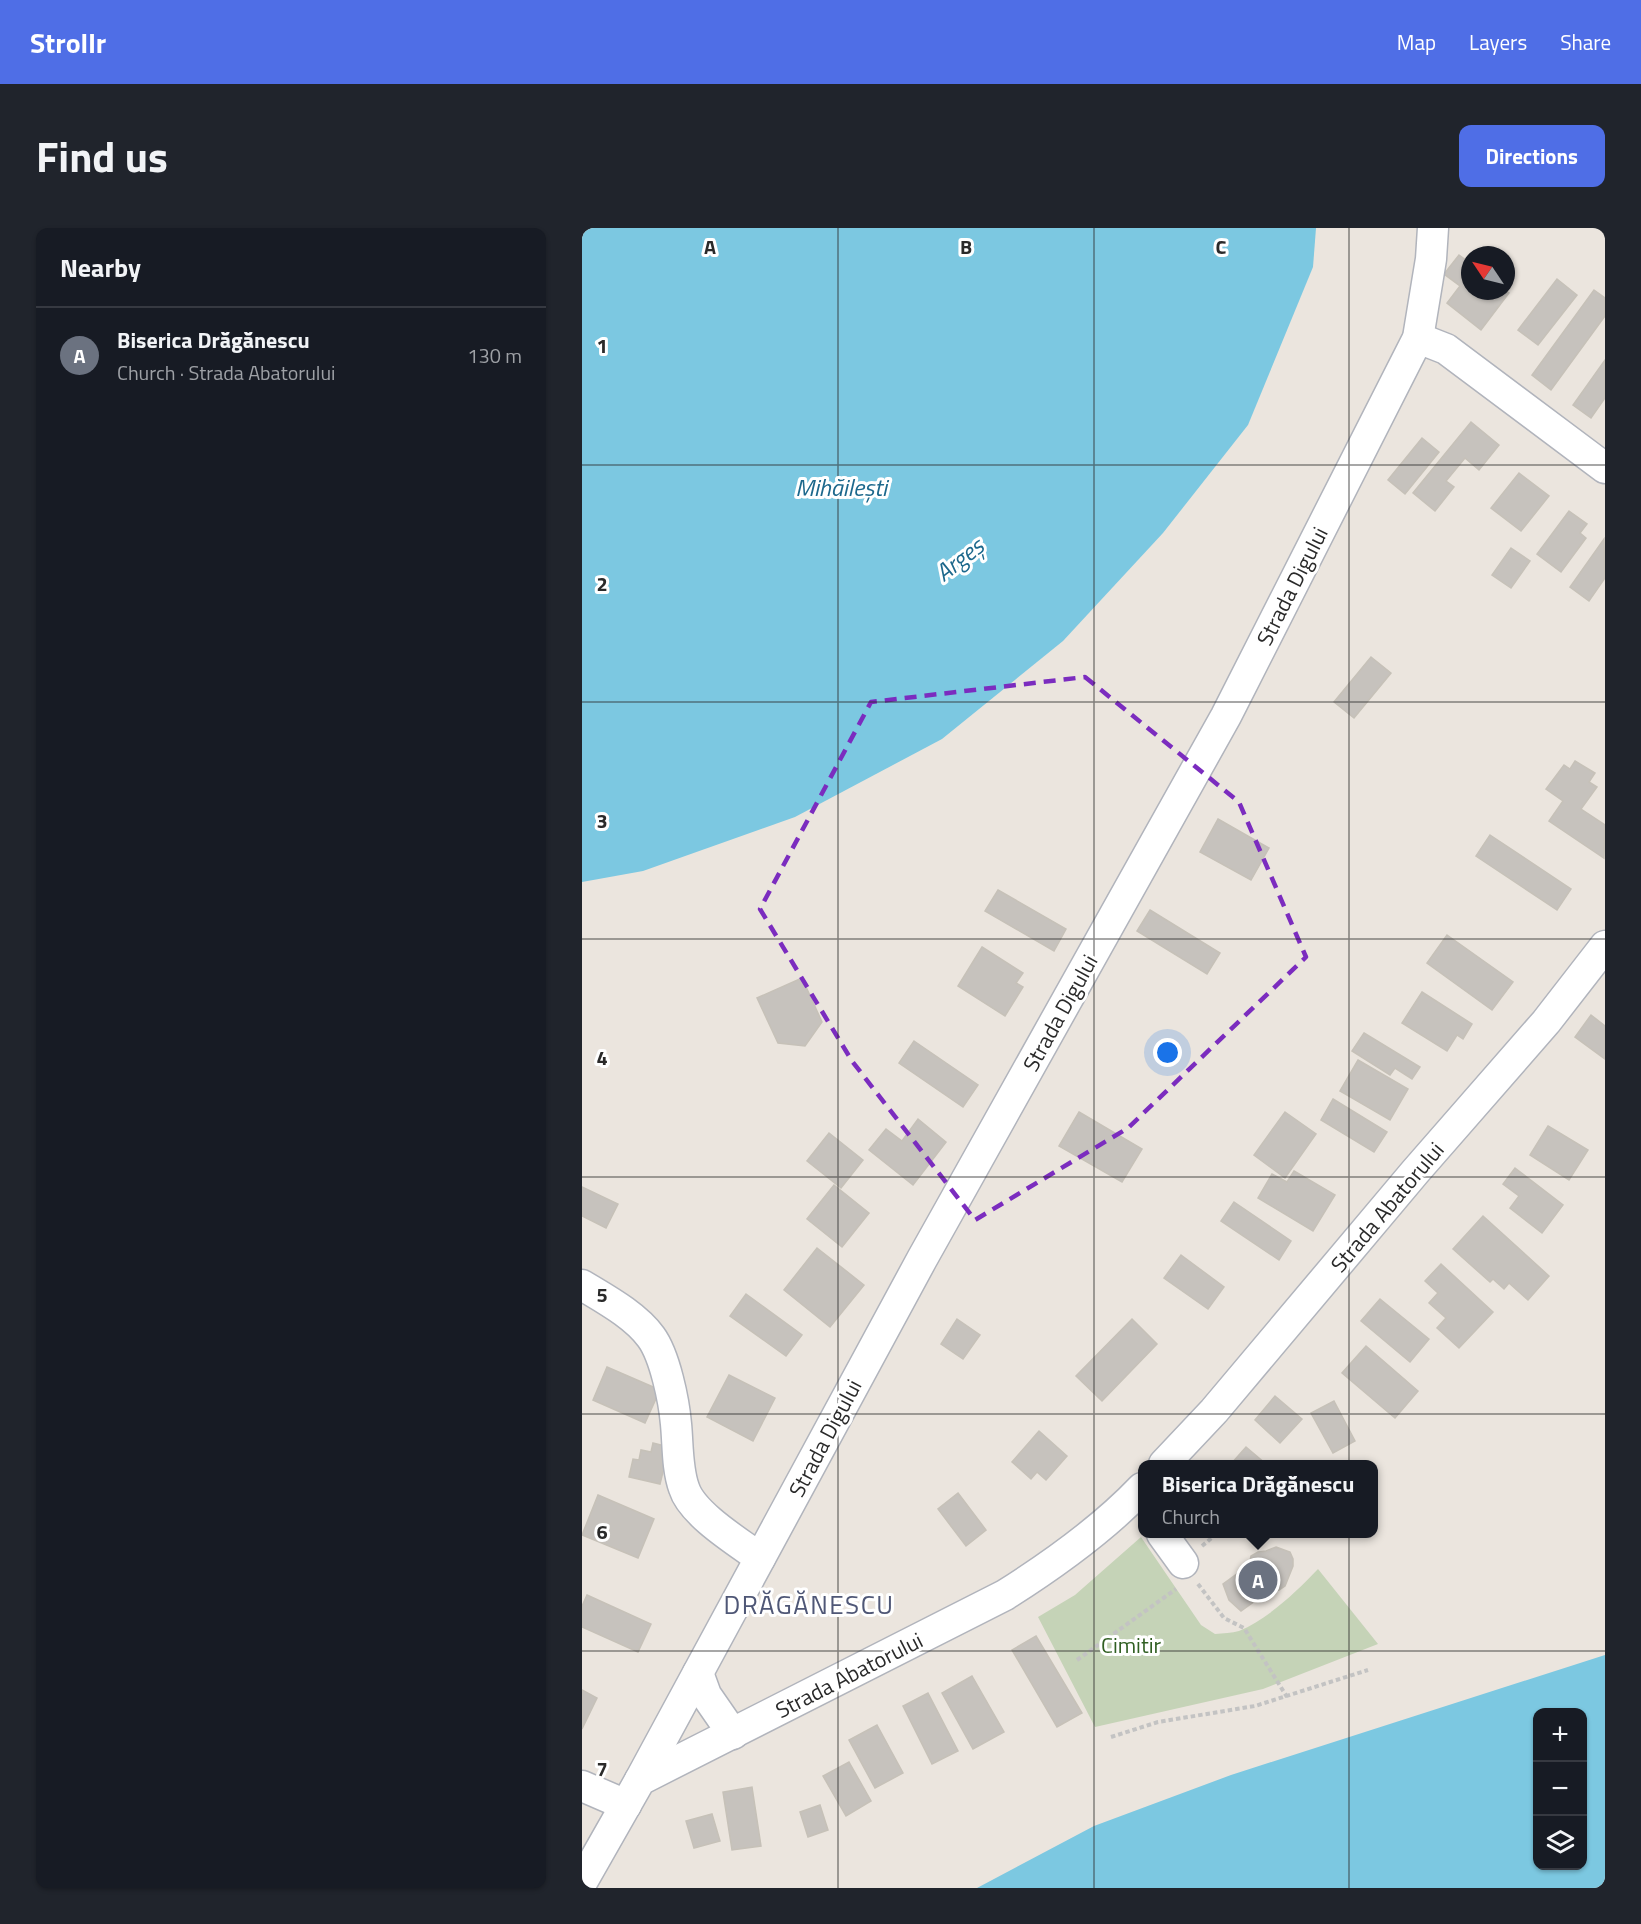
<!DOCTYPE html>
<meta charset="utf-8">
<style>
body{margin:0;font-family:"Titillium Web",sans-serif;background:#20242c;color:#f1f3f6}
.controls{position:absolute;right:18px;bottom:18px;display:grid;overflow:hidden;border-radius:12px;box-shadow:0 2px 4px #0004}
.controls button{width:54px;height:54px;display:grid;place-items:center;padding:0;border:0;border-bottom:2px solid #363941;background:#171b24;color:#f1f3f6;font:30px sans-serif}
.compass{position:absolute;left:879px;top:18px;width:54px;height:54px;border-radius:50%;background:#171b24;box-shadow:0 2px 4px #0004;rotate:305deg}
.you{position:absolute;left:586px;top:825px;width:21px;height:21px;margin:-15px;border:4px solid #fff;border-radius:50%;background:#1a73e8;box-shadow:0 0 0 9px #1a73e833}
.badge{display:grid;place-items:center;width:39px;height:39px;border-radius:50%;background:#4f6ee6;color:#fff;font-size:20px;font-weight:700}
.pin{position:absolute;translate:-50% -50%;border:3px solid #fff;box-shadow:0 2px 6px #0006}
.popup{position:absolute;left:556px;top:1232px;width:240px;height:78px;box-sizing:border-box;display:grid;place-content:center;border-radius:12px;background:#171b24;filter:drop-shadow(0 2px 4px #0005);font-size:20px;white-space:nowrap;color:#9ea1a6}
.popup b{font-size:22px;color:#f1f3f6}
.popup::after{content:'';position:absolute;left:50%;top:100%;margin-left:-12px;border:12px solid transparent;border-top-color:#171b24}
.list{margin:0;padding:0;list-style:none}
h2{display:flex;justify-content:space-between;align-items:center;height:78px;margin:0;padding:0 24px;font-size:26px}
h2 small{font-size:20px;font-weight:400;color:#9ea1a6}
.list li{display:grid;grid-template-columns:39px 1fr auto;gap:18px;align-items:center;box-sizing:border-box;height:96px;padding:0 24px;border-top:2px solid #363941}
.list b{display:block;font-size:22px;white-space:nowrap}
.list p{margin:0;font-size:20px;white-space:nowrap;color:#9ea1a6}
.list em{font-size:20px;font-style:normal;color:#9ea1a6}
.icon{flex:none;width:33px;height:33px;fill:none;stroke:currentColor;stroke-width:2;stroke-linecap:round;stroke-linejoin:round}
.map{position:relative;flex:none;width:1023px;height:1660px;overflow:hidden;border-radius:12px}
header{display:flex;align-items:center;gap:36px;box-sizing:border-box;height:84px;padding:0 30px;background:#4f6ee6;color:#fff}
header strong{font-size:28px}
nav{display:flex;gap:33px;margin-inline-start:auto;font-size:21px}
.intro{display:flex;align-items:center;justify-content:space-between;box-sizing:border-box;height:144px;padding:0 36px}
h1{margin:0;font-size:42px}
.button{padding:15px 27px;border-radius:12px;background:#4f6ee6;color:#fff;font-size:21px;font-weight:700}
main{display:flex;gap:36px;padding:0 36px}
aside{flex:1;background:#171b24;border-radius:12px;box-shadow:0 2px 4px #0004}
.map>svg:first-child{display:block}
.cemetery{fill:#c5d3b7}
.water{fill:#7cc8e1;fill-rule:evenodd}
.building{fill:#c6c2bd;stroke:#c6c1b8;stroke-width:1.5}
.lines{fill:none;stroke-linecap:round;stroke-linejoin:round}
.street-casing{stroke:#b1b4bc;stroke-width:33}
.path{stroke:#c3c3c3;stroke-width:4;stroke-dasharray:4.5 3;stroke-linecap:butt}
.street{stroke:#fff;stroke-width:30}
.marked{fill:none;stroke:#7b2cbf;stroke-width:4.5;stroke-dasharray:12 8;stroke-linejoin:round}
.grid{fill:none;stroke:#2a2a2a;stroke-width:1.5;stroke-opacity:0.55}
.labels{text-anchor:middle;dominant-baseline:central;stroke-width:6;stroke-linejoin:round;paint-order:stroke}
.street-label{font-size:22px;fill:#2a2a2a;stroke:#fff}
.park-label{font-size:22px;fill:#305f22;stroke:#fff}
.water-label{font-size:24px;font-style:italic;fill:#1c688c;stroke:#fff}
.quarter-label{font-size:26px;letter-spacing:1.5px;fill:#4f5776;stroke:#fff}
.grid-label{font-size:20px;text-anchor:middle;font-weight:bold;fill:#2a2a2a;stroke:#fff;stroke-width:6;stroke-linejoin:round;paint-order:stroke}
</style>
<header>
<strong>Strollr</strong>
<nav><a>Map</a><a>Layers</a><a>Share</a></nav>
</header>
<div class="intro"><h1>Find us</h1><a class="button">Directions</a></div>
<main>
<aside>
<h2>Nearby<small></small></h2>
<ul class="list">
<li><span class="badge" style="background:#6b7280">A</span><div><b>Biserica Drăgănescu</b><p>Church · Strada Abatorului</p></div><em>130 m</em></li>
</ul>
</aside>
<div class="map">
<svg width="1023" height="1660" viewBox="0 0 1023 1660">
<rect width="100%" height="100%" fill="#ebe5de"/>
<!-- cemetery -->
<path class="cemetery" d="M559 1309 619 1397 633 1406C641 1405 650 1405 657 1403 686 1391 714 1364 736 1341L796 1416 681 1461 513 1499 456 1389 493 1367Z"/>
<!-- water -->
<g class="water">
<polygon points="0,0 734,0 731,39 666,197 581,305 481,413 360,511 213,589 61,643 0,654"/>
<path d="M1023 1427V1660H395L512 1598 649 1547ZM956 1484H1000V1638H956Z"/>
</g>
<!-- building -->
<g class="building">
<polygon points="877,27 888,35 888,63 924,63 927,65 899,102 865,75 878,58 862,46"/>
<polygon points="975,51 995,67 956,117 936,102"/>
<polygon points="1012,62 1023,70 1023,88 969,162 950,147"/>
<polygon points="1023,132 1023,170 1009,190 991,177"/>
<polygon points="889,194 917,217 897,242 883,230 864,253 872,259 853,283 831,265"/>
<polygon points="840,210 857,224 823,266 806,252"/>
<polygon points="937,245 967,268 939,303 909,280"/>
<polygon points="987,283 1005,296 998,305 1004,310 979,344 955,326"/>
<polygon points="1022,311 1023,350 1007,373 988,359"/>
<polygon points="929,320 948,333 929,360 910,347"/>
<polygon points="789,429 809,445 772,490 752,474"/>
<polygon points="993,533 1013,545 1007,554 1015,559 999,581 1023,597 1022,630 967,593 981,573 964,561 982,537 988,541"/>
<polygon points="636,591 687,620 669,652 618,624"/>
<polygon points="908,607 989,661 975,682 894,628"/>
<polygon points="416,662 484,701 472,723 403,683"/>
<polygon points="568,682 638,725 625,746 555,703"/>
<polygon points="865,707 931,754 910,782 845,735"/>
<polygon points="400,719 441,745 434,755 441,759 423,788 376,758"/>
<polygon points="220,750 240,794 223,818 196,815 175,770"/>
<polygon points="840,764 890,796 881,811 875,807 865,823 820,795"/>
<polygon points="1009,787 1023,798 1023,831 993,809"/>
<polygon points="782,805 838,839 830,851 813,840 808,847 770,823"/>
<polygon points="332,813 396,857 381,879 317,835"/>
<polygon points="776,832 826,861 808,892 758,863"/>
<polygon points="751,871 805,904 792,924 739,892"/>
<polygon points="497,884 560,921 540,954 477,918"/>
<polygon points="703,884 734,906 703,950 672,927"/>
<polygon points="336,891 364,914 331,957 287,922 304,901 320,913"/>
<polygon points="966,898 1006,922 987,952 948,927"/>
<polygon points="247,905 281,932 259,960 225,933"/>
<polygon points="933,940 981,977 960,1005 928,980 937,968 921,956"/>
<polygon points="712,943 753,967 731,1003 676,970 690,946 705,954"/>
<polygon points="252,957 287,985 260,1019 225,991"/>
<polygon points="0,959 36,976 24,1000 0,988"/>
<polygon points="652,974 709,1013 697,1032 639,993"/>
<polygon points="901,988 967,1048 946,1072 927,1055 922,1061 911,1051 908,1054 871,1021"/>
<polygon points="235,1020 282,1057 248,1099 202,1062"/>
<polygon points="599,1027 642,1059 626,1081 582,1050"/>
<polygon points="859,1036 911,1084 877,1120 855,1100 864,1090 847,1075 856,1065 843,1053"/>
<polygon points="164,1066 220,1107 204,1128 148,1088"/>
<polygon points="798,1071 847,1111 828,1134 779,1093"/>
<polygon points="375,1091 398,1107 381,1131 359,1116"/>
<polygon points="550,1091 575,1116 520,1173 494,1148"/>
<polygon points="784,1118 836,1163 813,1190 760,1145"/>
<polygon points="25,1139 78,1162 63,1195 11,1172"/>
<polygon points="147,1147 193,1170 171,1213 125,1189"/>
<polygon points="693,1168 720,1191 698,1215 673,1192"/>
<polygon points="752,1173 773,1213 751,1225 729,1185"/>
<polygon points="457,1203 485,1228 464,1252 455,1244 449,1251 430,1234"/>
<polygon points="71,1215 87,1219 78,1256 47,1249 51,1231 57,1232 59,1222 69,1224"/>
<polygon points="664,1219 684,1236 649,1236"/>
<polygon points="376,1265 404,1302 384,1318 356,1281"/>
<polygon points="16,1267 72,1291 56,1330 0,1307"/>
<polygon points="694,1319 708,1324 711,1331 711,1338 703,1358 697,1362 687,1363 659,1383 647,1372 641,1356 667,1337 669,1328 676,1324 684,1323"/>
<polygon points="5,1367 69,1396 56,1424 0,1399 0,1378"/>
<polygon points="454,1408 500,1485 475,1499 430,1422"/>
<polygon points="390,1448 422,1504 391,1521 360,1465"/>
<polygon points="0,1462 15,1470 0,1501"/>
<polygon points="346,1465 376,1523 350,1536 321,1478"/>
<polygon points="295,1497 321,1545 293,1560 267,1512"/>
<polygon points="267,1534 289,1573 264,1588 241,1548"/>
<polygon points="170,1559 179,1618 150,1622 141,1564"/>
<polygon points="238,1577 246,1602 226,1609 218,1584"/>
<polygon points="130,1586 138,1613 112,1620 104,1593"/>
</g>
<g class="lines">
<defs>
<g id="street">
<polyline points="836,110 864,121 1023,240"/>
<path d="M0 1057C23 1071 53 1087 69 1109 83 1128 92 1173 94 1196 96 1216 95 1241 102 1260 110 1286 156 1314 178 1330"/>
<polyline points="582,1236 632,1183 833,944 964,794 1023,718"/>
<polyline points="580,1306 601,1335"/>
<polyline points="116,1445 124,1467 151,1506"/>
<polyline points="58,1552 340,1031 644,488 836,110 849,31 851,0"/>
<polyline points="0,1558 44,1577"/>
<path d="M0 1654 58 1552 423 1367C472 1336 520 1302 560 1260"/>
</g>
</defs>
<!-- street casing -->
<use href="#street" class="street-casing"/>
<!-- path -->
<g class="path">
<polyline points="620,1318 632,1308"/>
<polyline points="616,1356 642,1390 662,1400 705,1469"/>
<polyline points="495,1432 594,1361"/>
<polyline points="529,1509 576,1494 673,1478 786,1442"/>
</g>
<!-- street -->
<use href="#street" class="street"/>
</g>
<!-- marked area -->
<path class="marked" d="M503 449 657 574 724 729 546 900 393 992 270 833 178 681 289 474Z"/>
<!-- grid -->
<path class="grid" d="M256 0V1660M512 0V1660M767 0V1660M0 237H1023M0 474H1023M0 711H1023M0 949H1023M0 1186H1023M0 1423H1023"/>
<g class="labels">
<!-- street labels -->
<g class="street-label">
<text transform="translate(710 358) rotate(-63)">Strada Digului</text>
<text transform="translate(478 785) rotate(-61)">Strada Digului</text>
<text transform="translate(805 979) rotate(-50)">Strada Abatorului</text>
<text transform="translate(243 1210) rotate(-62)">Strada Digului</text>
<text transform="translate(267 1447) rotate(-27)">Strada Abatorului</text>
</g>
<!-- park labels -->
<g class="park-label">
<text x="549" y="1417">Cimitir</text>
</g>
<!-- water labels -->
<g class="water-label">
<text x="259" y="259">Mihăilești</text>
<text transform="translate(377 331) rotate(-38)">Argeș</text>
</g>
<!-- quarter labels -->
<g class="quarter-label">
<text x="227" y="1376">DRĂGĂNESCU</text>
</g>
</g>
<g class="grid-label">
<text x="128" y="26">A</text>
<text x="384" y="26">B</text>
<text x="639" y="26">C</text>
<text x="20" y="125">1</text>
<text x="20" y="363">2</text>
<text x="20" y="600">3</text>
<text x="20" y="837">4</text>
<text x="20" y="1074">5</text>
<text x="20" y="1311">6</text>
<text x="20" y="1548">7</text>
</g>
</svg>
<div class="controls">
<button>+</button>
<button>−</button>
<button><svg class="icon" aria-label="layers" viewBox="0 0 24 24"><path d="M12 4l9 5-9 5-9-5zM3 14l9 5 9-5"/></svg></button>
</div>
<svg class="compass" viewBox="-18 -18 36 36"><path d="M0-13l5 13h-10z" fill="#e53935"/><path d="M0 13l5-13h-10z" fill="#9ea1a6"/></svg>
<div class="you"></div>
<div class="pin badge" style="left:676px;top:1352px;background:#6b7280">A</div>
<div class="popup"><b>Biserica Drăgănescu</b>Church</div>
</div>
</main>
